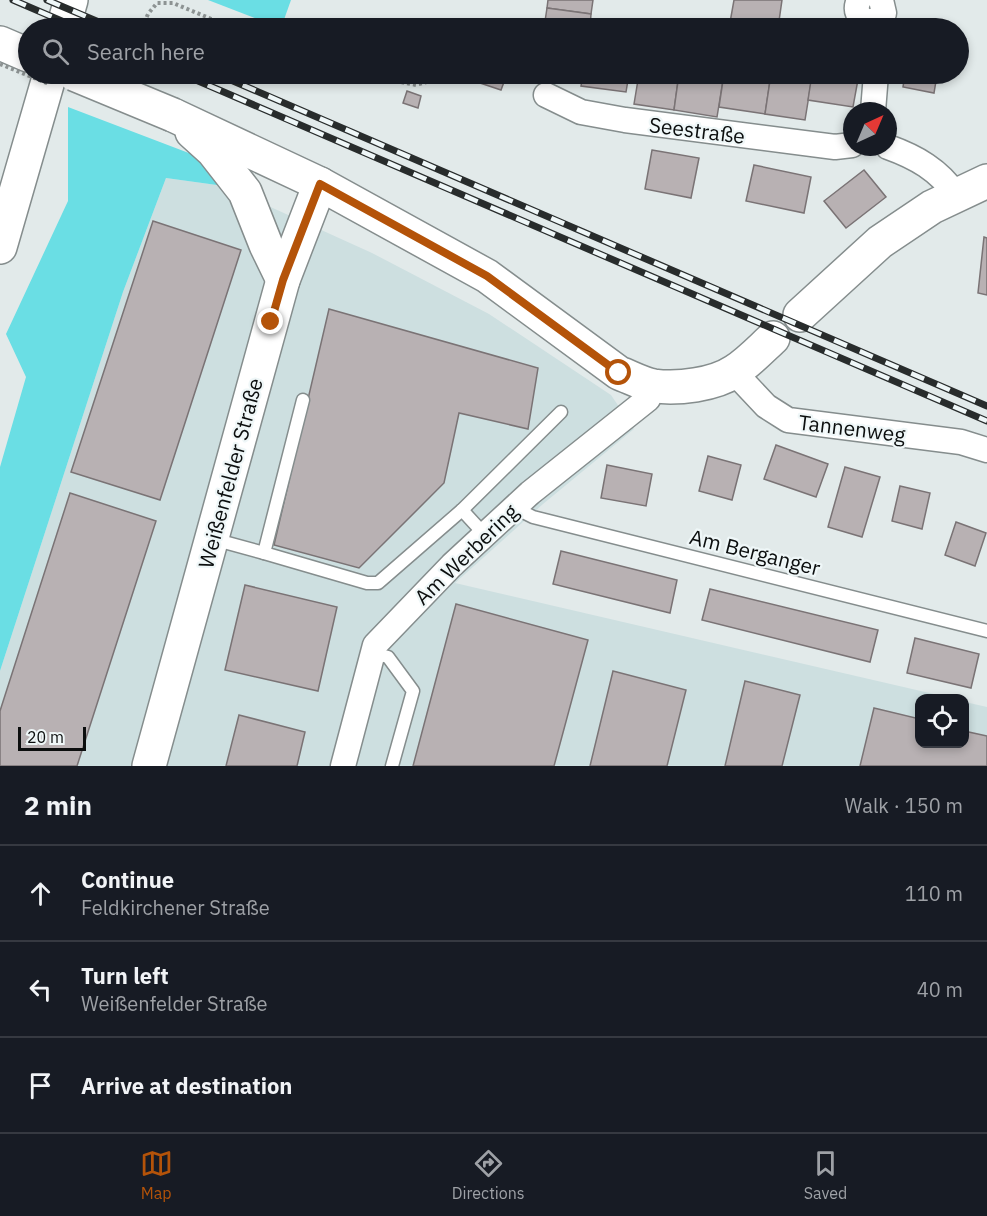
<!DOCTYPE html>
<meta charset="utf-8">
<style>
body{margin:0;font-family:"IBM Plex Sans",sans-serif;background:#242831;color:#f1f3f6}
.controls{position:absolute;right:18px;bottom:18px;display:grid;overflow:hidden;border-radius:12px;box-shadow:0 3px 9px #0003}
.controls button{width:54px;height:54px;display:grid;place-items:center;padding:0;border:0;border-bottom:2px solid #363941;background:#171b24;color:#f1f3f6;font:30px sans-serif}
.compass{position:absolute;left:843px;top:102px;width:54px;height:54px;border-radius:50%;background:#171b24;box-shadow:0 3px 9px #0003;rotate:44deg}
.scale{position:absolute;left:18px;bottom:15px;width:68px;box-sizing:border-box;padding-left:6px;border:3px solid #0b0e0e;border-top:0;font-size:16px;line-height:21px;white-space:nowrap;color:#0b0e0e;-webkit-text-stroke:4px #eff7f8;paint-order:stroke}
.stop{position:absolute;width:18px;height:18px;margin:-14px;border:4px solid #b45309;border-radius:50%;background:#fff}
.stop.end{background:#b45309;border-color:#fff;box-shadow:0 2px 6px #0008}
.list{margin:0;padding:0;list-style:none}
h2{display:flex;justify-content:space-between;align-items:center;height:78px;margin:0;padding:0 24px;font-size:26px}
h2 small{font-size:20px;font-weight:400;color:#9ea1a6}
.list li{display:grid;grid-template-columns:39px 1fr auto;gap:18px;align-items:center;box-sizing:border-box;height:96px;padding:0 24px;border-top:2px solid #363941}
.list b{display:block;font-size:22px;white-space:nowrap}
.list p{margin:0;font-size:20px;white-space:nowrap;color:#9ea1a6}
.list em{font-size:20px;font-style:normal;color:#9ea1a6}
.icon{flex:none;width:33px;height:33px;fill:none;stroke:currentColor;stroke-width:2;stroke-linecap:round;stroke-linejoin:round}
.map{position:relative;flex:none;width:987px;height:766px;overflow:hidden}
.search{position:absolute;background:#171b24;box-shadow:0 3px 9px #0003;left:18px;right:18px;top:18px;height:66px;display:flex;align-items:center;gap:15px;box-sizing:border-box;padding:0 21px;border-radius:33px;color:#9ea1a6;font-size:22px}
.sheet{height:366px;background:#171b24}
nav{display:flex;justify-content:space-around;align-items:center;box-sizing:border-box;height:84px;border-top:2px solid #363941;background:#171b24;font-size:16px;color:#9ea1a6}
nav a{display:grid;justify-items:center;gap:3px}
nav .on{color:#b45309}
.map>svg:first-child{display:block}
.built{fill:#cddfe0}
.green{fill:#6adee4}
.building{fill:#b8b1b3;stroke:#7a7375;stroke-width:1.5}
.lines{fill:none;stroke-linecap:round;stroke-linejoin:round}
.lane-casing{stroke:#858d8d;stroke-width:15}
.street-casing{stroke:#858d8d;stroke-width:27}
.secondary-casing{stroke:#858d8d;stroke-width:36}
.highway-casing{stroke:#858d8d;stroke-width:36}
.path{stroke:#8d9393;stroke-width:4;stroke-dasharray:3 3;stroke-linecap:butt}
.lane{stroke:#fff;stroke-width:12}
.street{stroke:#fff;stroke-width:24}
.secondary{stroke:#fff;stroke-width:33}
.highway{stroke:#fff;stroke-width:33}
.rail-casing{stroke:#282c2c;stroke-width:7}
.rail{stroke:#eff7f8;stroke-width:4.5;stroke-dasharray:14;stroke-linecap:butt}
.secondary-bridge-casing{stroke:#858d8d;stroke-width:36;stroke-linecap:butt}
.path-bridge{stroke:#8d9393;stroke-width:4;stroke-dasharray:3 3;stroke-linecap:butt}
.secondary-bridge{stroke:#fff;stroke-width:33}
.route{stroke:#b45309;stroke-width:8}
.labels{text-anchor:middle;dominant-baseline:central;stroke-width:4.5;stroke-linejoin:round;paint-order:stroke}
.street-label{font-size:21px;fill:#0b0e0e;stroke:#eff7f8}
</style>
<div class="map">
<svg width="987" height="766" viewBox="0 0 987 766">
<rect width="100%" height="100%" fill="#e2eaea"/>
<!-- built -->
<polygon class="built" points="166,178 224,186 372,253 489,314 611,395 634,429 543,504 455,583 951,698 920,698 920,744 964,744 965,702 987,707 987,766 0,766 0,671 123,292"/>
<!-- green -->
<g class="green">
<polygon points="208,0 291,0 281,28"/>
<polygon points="68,107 194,155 224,186 166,178 123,292 0,671 0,467 26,377 6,334 68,201"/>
</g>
<!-- building -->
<g class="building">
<polygon points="548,0 593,0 591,14 547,8"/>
<polygon points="734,0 782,0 778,28 729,28"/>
<polygon points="547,8 591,14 590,28 544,28"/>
<polygon points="483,74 507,74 501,90 480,83"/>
<polygon points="583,74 629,74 626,92 581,86"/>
<polygon points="639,74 679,74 674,110 634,104"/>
<polygon points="679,74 724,74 717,117 674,110"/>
<polygon points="724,74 771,74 765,114 719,107"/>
<polygon points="771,74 812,77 805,120 765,114"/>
<polygon points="812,74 859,74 853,107 808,100"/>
<polygon points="905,74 948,74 948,76 937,75 934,93 903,87"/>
<polygon points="407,91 421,96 418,108 403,103"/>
<polygon points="652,150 699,158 691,198 645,189"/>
<polygon points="754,165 811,177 804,213 746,201"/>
<polygon points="864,170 886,197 846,228 824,201"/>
<polygon points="153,221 241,250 160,500 71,472"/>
<polygon points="984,237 987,238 987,295 978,293"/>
<polygon points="329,309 538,368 528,429 459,413 444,483 359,568 274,545"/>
<polygon points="776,445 828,464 816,497 764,479"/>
<polygon points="708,456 741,465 732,500 699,491"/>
<polygon points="607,465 652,474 646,506 601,498"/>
<polygon points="845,467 880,477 862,537 828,527"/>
<polygon points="900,486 930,493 922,529 892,521"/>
<polygon points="70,493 156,521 77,766 0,766 0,711"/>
<polygon points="956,522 986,533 975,566 945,555"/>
<polygon points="561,551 677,580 670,613 553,584"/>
<polygon points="245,585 337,607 318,691 225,670"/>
<polygon points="710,589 878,630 870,662 702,620"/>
<polygon points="456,604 588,640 554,766 413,766"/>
<polygon points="915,638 979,654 971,688 907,673"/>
<polygon points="613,671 686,690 667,766 590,766"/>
<polygon points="745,681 800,695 782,766 725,766"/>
<polygon points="874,708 920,719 920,744 964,744 964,731 987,736 987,766 860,766"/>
<polygon points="239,715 305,732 297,766 226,766"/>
</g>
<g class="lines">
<defs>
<g id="lane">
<polyline points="303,400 264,553 367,583 378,583 462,510 561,412"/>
<polyline points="515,508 533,517 987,631"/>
<polyline points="462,510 485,535"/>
<polyline points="213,539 264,553"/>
<polyline points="373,653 388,657 413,691 392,766"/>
</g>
<g id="street">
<path d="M859 0C854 10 858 18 868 22L880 19 884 13 881 0"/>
<polyline points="546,95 581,112 625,120 835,147 852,145"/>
<polyline points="873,111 876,74"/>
<path d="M888 147C916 157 939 170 956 195"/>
<polyline points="734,372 766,406 788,420 961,442 987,450"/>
<polyline points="343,766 375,645 452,565 530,493 648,399 654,386"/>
</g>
<g id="secondary">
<polyline points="0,43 28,55"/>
<path d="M173 115 320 184 487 276 619 373C630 377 642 384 654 386 678 389 714 385 735 371 749 362 761 349 773 338"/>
<polyline points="192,132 213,151 245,192 266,245 283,280"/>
<polyline points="800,315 880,242 932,207 987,181"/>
<polyline points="149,766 283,280 320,184"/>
</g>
<g id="highway">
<polyline points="63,28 71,0"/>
<polyline points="0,247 50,74"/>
</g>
</defs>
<!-- lane casing -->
<use href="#lane" class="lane-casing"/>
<!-- street casing -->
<use href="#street" class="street-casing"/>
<!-- secondary casing -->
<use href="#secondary" class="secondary-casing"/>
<!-- highway casing -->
<use href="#highway" class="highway-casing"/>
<!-- path -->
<g class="path">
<polyline points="142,28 148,14 157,3 173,3 233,28"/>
<polyline points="360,74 416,85 444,77"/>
</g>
<!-- lane -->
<use href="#lane" class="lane"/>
<!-- street -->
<use href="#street" class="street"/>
<!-- secondary -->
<use href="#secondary" class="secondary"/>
<!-- highway -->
<use href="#highway" class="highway"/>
<defs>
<g id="rail">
<polyline points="13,0 78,28"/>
<polyline points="47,0 113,28"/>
<polyline points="182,74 987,421"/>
<polyline points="217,74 987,406"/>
</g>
</defs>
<!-- rail casing -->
<use href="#rail" class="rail-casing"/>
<!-- rail -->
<use href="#rail" class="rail"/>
<defs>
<polyline id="secondary-bridge" points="74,74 173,115"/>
</defs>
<!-- secondary-bridge casing -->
<use href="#secondary-bridge" class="secondary-bridge-casing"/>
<!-- path-bridge -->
<polyline class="path-bridge" points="0,64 49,84"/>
<!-- secondary-bridge -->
<use href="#secondary-bridge" class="secondary-bridge"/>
</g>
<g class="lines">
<!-- route -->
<polyline class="route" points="271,322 283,280 320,184 487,276 619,373"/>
</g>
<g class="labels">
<!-- street labels -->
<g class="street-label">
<text transform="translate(697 130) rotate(7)">Seestraße</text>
<text transform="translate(852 428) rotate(7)">Tannenweg</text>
<text transform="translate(230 473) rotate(-75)">Weißenfelder Straße</text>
<text transform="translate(755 552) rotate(14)">Am Berganger</text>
<text transform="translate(466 554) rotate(-44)">Am Werbering</text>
</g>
</g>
</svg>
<div class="controls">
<button><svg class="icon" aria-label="locate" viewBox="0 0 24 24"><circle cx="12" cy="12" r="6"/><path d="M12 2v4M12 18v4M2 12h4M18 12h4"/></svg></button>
</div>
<svg class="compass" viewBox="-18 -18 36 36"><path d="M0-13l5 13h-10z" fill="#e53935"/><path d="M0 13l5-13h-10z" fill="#9ea1a6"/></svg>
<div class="scale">20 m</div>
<div class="stop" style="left:619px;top:373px"></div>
<div class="stop end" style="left:271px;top:322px"></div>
<div class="search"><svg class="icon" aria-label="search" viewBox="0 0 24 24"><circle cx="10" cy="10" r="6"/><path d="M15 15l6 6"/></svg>Search here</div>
</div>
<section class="sheet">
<h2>2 min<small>Walk · 150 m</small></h2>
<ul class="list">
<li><svg class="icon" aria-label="ahead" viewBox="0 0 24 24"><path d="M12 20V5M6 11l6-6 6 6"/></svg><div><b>Continue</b><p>Feldkirchener Straße</p></div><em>110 m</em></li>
<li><svg class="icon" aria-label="left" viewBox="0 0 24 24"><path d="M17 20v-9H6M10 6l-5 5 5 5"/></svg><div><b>Turn left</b><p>Weißenfelder Straße</p></div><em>40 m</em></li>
<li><svg class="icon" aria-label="arrive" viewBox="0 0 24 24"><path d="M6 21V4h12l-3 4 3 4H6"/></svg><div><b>Arrive at destination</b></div></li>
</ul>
</section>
<nav>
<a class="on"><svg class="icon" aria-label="map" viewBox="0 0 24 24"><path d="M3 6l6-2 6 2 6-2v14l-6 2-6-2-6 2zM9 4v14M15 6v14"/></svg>Map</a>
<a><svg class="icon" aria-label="directions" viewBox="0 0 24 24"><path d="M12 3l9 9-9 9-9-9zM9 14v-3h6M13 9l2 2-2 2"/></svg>Directions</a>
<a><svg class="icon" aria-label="saved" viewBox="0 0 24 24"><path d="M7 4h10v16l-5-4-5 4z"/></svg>Saved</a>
</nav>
